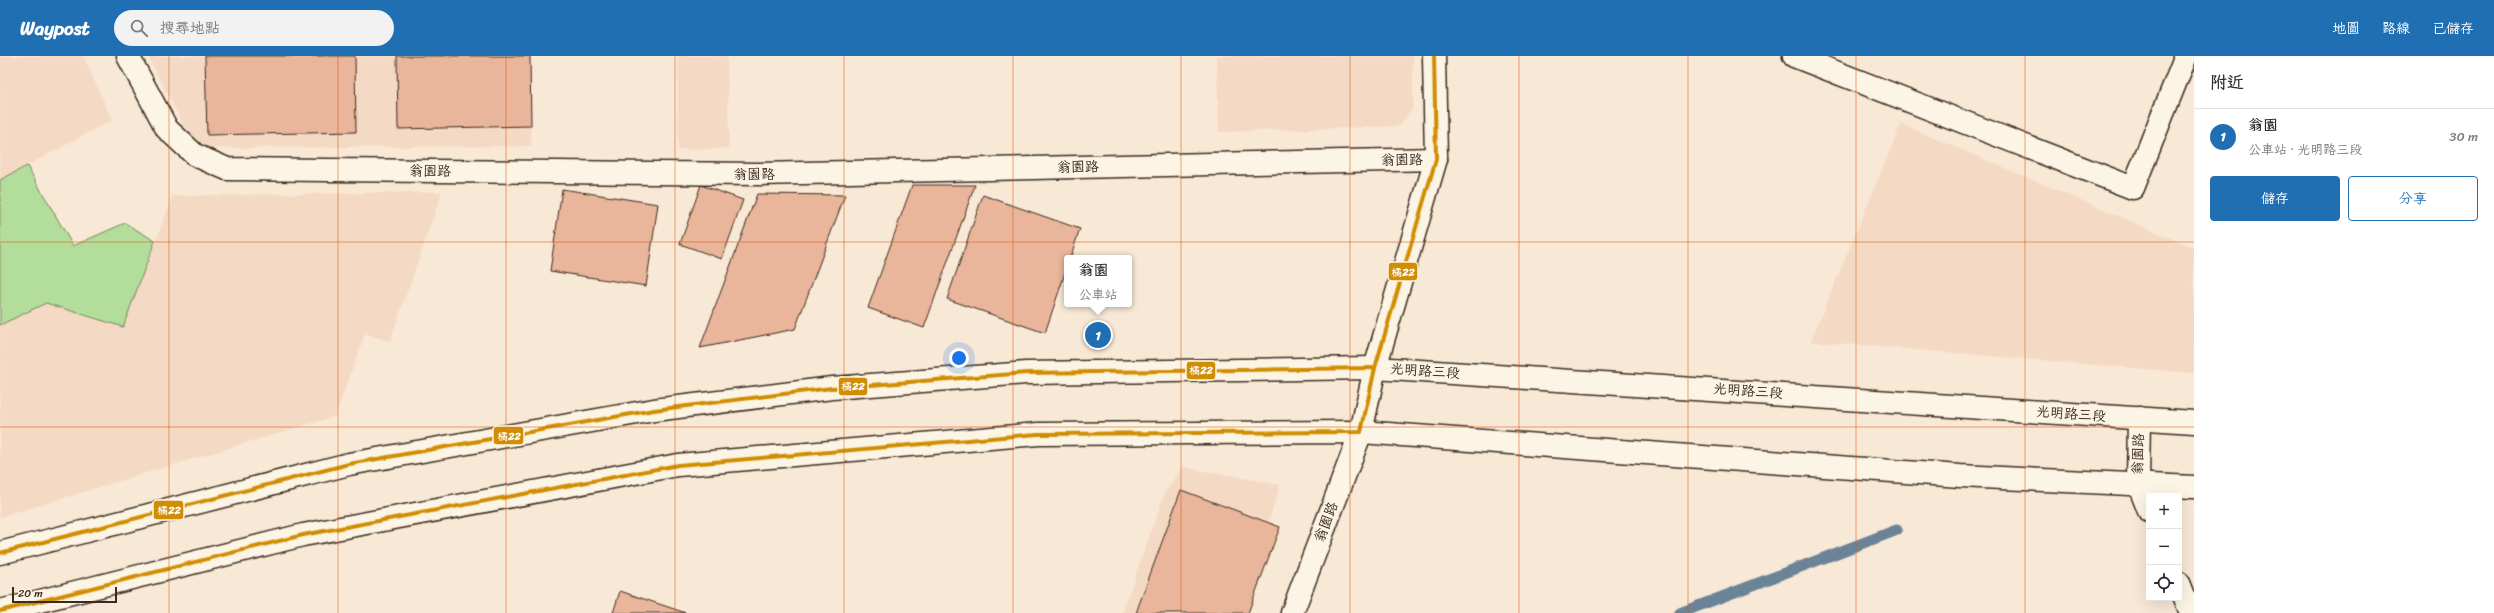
<!DOCTYPE html>
<html lang="zh-TW">
<meta charset="utf-8">
<style>
body{margin:0;font-family:Sriracha,"LXGW WenKai TC",sans-serif;background:#f2f2f3;color:#2b2b33}
.controls{position:absolute;right:12px;bottom:12px;display:grid;overflow:hidden;border-radius:4px;box-shadow:0 4px 16px #0002}
.controls button{width:36px;height:36px;display:grid;place-items:center;padding:0;border:0;border-bottom:1px solid #e1e1e2;background:#fff;color:#2b2b33;font:20px sans-serif}
.scale{position:absolute;left:12px;bottom:10px;width:105px;box-sizing:border-box;padding-left:4px;border:2px solid #3b2a1e;border-top:0;font-size:11px;line-height:14px;white-space:nowrap;color:#3b2a1e;-webkit-text-stroke:3px #fcf5e5;paint-order:stroke}
.you{position:absolute;left:959px;top:302px;width:14px;height:14px;margin:-10px;border:3px solid #fff;border-radius:50%;background:#1a73e8;box-shadow:0 0 0 6px #1a73e833}
.badge{display:grid;place-items:center;width:26px;height:26px;border-radius:50%;background:#1f6fb2;color:#fff;font-size:13px;font-weight:700}
.pin{position:absolute;translate:-50% -50%;border:2px solid #fff;box-shadow:0 1px 4px #0006}
.popup{position:absolute;left:1064px;top:199px;width:68px;height:52px;box-sizing:border-box;display:grid;place-content:center;border-radius:4px;background:#fff;filter:drop-shadow(0 1px 3px #0005);font-size:13px;white-space:nowrap;color:#7c7c81}
.popup b{font-size:15px;color:#2b2b33}
.popup::after{content:'';position:absolute;left:50%;top:100%;margin-left:-8px;border:8px solid transparent;border-top-color:#fff}
.list{margin:0;padding:0;list-style:none}
h2{display:flex;justify-content:space-between;align-items:center;height:52px;margin:0;padding:0 16px;font-size:17px}
h2 small{font-size:13px;font-weight:400;color:#7c7c81}
.list li{display:grid;grid-template-columns:26px 1fr auto;gap:12px;align-items:center;box-sizing:border-box;height:56px;padding:0 16px;border-top:1px solid #e1e1e2}
.list b{display:block;font-size:15px;white-space:nowrap}
.list p{margin:0;font-size:13px;white-space:nowrap;color:#7c7c81}
.list em{font-size:13px;font-style:normal;color:#7c7c81}
.actions{display:flex;gap:8px;padding:12px 16px}
.actions a{flex:1;padding:9px 0;border:1px solid #1f6fb2;border-radius:4px;text-align:center;font-size:14px;color:#1f6fb2}
.actions .main{background:#1f6fb2;color:#fff}
.icon{flex:none;width:22px;height:22px;fill:none;stroke:currentColor;stroke-width:2;stroke-linecap:round;stroke-linejoin:round}
.map{position:relative;flex:none;width:2194px;height:557px;overflow:hidden}
header{display:flex;align-items:center;gap:24px;box-sizing:border-box;height:56px;padding:0 20px;background:#1f6fb2;color:#fff}
header strong{font-size:19px}
nav{display:flex;gap:22px;margin-inline-start:auto;font-size:14px}
.search{width:280px;height:36px;background:#f2f2f3;display:flex;align-items:center;gap:10px;box-sizing:border-box;padding:0 14px;border-radius:22px;color:#7c7c81;font-size:15px}
main{display:flex}
aside{flex:1;background:#fff}
.map>svg:first-child{display:block}
.built{fill:#f4d9c4}
.green{fill:#b2dd9a;stroke:#76845c}
.lines{fill:none;stroke-linecap:round;stroke-linejoin:round}
.stream{stroke:#6b8397;stroke-width:11}
.building{fill:#e9b59b;stroke:#3b2a1e}
.minor-casing{stroke:#3b2a1e;stroke-width:25}
.minor{stroke:#fcf5e5;stroke-width:22}
.bus-1-casing{stroke:#fcf5e5;stroke-width:7}
.bus-1{stroke:#d18d06;stroke-width:4}
.grid{fill:none;stroke:#df570d;stroke-width:1;stroke-opacity:0.55}
.labels{text-anchor:middle;dominant-baseline:central;stroke-width:3.5;stroke-linejoin:round;paint-order:stroke}
.street-label{font-size:14px;fill:#3b2a1e;stroke:#fcf5e5}
.line-badge{stroke:#fcf5e5;stroke-width:1.5}
.badge-label{font-size:11px;text-anchor:middle;font-weight:bold;fill:#fff}
</style>
<header>
<strong>Waypost</strong>
<div class="search"><svg class="icon" aria-label="search" viewBox="0 0 24 24"><circle cx="10" cy="10" r="6"/><path d="M15 15l6 6"/></svg>搜尋地點</div>
<nav><a>地圖</a><a>路線</a><a>已儲存</a></nav>
</header>
<main>
<div class="map">
<svg width="2194" height="557" viewBox="0 0 2194 557">
<rect width="100%" height="100%" fill="#f8e8d6"/>
<filter id="ink" filterUnits="userSpaceOnUse"><feTurbulence type="fractalNoise" baseFrequency=".025" numOctaves="2"/><feDisplacementMap in="SourceGraphic" scale="8" xChannelSelector="R" yChannelSelector="G"/><feConvolveMatrix kernelMatrix="1 2 1 2 8 2 1 2 1" color-interpolation-filters="sRGB"/></filter>
<g filter="url(#ink)">
<!-- built -->
<g class="built">
<polygon points="0,0 83,0 112,64 0,124"/>
<polygon points="148,0 530,0 531,90 206,92 190,82"/>
<polygon points="678,0 727,0 729,92 678,94"/>
<polygon points="1217,0 1413,0 1413,51 1400,70 1219,76"/>
<polygon points="1901,68 2194,192 2194,317 1811,285"/>
<polygon points="442,136 390,285 365,278 335,360 0,461 0,269 46,247 123,271 173,140"/>
<polygon points="1183,411 1280,429 1239,557 1122,557 1165,437"/>
</g>
<!-- green -->
<polygon class="green" points="27,110 73,190 125,167 155,185 123,271 46,247 0,269 0,124"/>
<g class="lines">
<!-- stream -->
<polyline class="stream" points="1680,557 1897,474"/>
</g>
<!-- building -->
<g class="building">
<polygon points="205,0 355,0 356,76 207,79"/>
<polygon points="397,0 530,0 531,70 398,73"/>
<polygon points="701,129 743,144 722,203 680,188"/>
<polygon points="912,129 975,129 924,272 868,252"/>
<polygon points="562,133 658,148 646,230 550,215"/>
<polygon points="757,138 845,139 795,273 700,292"/>
<polygon points="983,139 1080,173 1070,202 1067,202 1067,211 1045,277 947,243"/>
<polygon points="1181,434 1280,471 1248,557 1136,557"/>
<polygon points="620,535 686,557 613,557"/>
</g>
<g class="lines">
<defs>
<g id="minor">
<polyline points="128,0 167,73 195,99 227,113 758,118 1436,103"/>
<polyline points="1794,0 2133,132 2186,0"/>
<polyline points="2139,362 2138,427 2149,455"/>
<polyline points="0,497 349,408 654,354 832,332 1026,317 1375,312 2194,366"/>
<polyline points="2179,527 2191,557"/>
<polyline points="0,555 303,479 678,409 1038,378 1361,376 1960,420 2194,431"/>
<polyline points="1292,557 1361,376 1375,312 1436,103 1434,0"/>
</g>
</defs>
<!-- minor casing -->
<use href="#minor" class="minor-casing"/>
<!-- minor -->
<use href="#minor" class="minor"/>
<defs>
<g id="bus-1">
<polyline points="0,497 349,408 654,354 832,332 1026,317 1375,312"/>
<polyline points="0,555 303,479 678,409 1038,378 1361,376 1375,312 1436,103 1434,0"/>
</g>
</defs>
<!-- bus-1 casing -->
<use href="#bus-1" class="bus-1-casing"/>
<!-- bus-1 -->
<use href="#bus-1" class="bus-1"/>
</g>
</g>
<!-- grid -->
<path class="grid" d="M169 0V557M338 0V557M506 0V557M675 0V557M844 0V557M1013 0V557M1181 0V557M1350 0V557M1519 0V557M1688 0V557M1856 0V557M2025 0V557M0 186H2194M0 371H2194"/>
<g class="labels">
<!-- street labels -->
<g class="street-label">
<text transform="translate(1402 104) rotate(-1)">翁園路</text>
<text transform="translate(1078 111) rotate(-1)">翁園路</text>
<text transform="translate(430 115) rotate(1)">翁園路</text>
<text x="754" y="118">翁園路</text>
<text transform="translate(1425 315) rotate(4)">光明路三段</text>
<text transform="translate(1748 335) rotate(4)">光明路三段</text>
<text transform="translate(2071 358) rotate(4)">光明路三段</text>
<text transform="translate(2138 398) rotate(-88)">翁園路</text>
<text transform="translate(1326 466) rotate(-69)">翁園路</text>
</g>
</g>
<g class="line-badge">
<rect x="1388" y="206" width="30" height="19" rx="4" fill="#d18d06"/>
<rect x="1186" y="305" width="30" height="19" rx="4" fill="#d18d06"/>
<rect x="838" y="321" width="30" height="19" rx="4" fill="#d18d06"/>
<rect x="493" y="370" width="31" height="19" rx="4" fill="#d18d06"/>
<rect x="153" y="444" width="31" height="20" rx="4" fill="#d18d06"/>
</g>
<g class="badge-label">
<text x="1403" y="220">橘22</text>
<text x="1201" y="318">橘22</text>
<text x="853" y="334">橘22</text>
<text x="509" y="384">橘22</text>
<text x="169" y="458">橘22</text>
</g>
</svg>
<div class="controls">
<button>+</button>
<button>−</button>
<button><svg class="icon" aria-label="locate" viewBox="0 0 24 24"><circle cx="12" cy="12" r="6"/><path d="M12 2v4M12 18v4M2 12h4M18 12h4"/></svg></button>
</div>
<div class="scale">20 m</div>
<div class="you"></div>
<div class="pin badge" style="left:1098px;top:279px">1</div>
<div class="popup"><b>翁園</b>公車站</div>
</div>
<aside>
<h2>附近<small></small></h2>
<ul class="list">
<li><span class="badge">1</span><div><b>翁園</b><p>公車站 · 光明路三段</p></div><em>30 m</em></li>
</ul>
<div class="actions"><a class="main">儲存</a><a>分享</a></div>
</aside>
</main>
